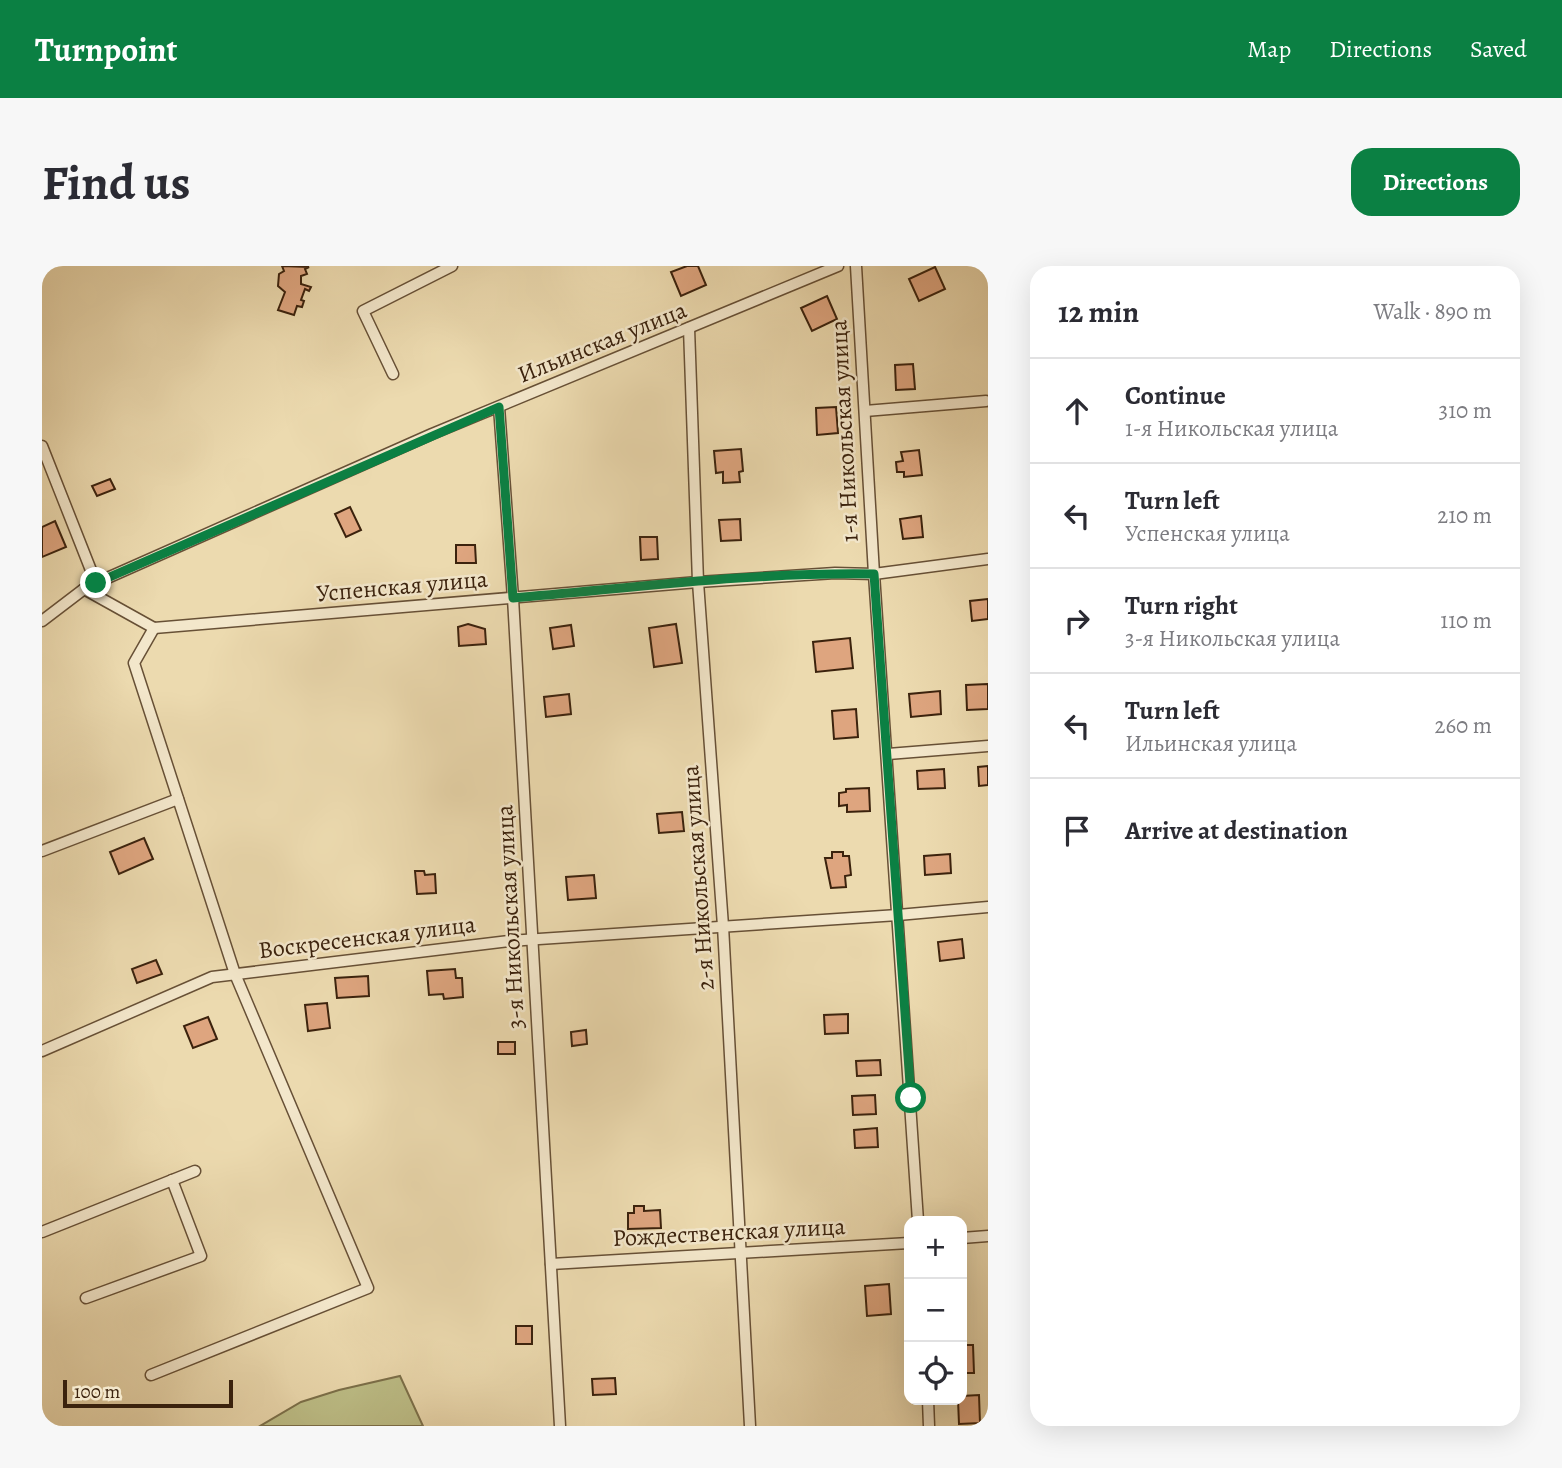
<!DOCTYPE html>
<meta charset="utf-8">
<style>
body{margin:0;font-family:Alegreya,serif;background:#f7f7f7;color:#2b2b33}
.controls{position:absolute;right:21px;bottom:21px;display:grid;overflow:hidden;border-radius:14px;box-shadow:0 7px 28px #0002}
.controls button{width:63px;height:63px;display:grid;place-items:center;padding:0;border:0;border-bottom:2px solid #e1e1e2;background:#fff;color:#2b2b33;font:35px sans-serif}
.scale{position:absolute;left:21px;bottom:18px;width:170px;box-sizing:border-box;padding-left:7px;border:4px solid #3b220d;border-top:0;font-size:19px;line-height:24px;white-space:nowrap;color:#3b220d;-webkit-text-stroke:5px #f3e7cb;paint-order:stroke}
.stop{position:absolute;width:21px;height:21px;margin:-16px;border:5px solid #0b8043;border-radius:50%;background:#fff}
.stop.end{background:#0b8043;border-color:#fff;box-shadow:0 2px 7px #0008}
.list{margin:0;padding:0;list-style:none}
h2{display:flex;justify-content:space-between;align-items:center;height:91px;margin:0;padding:0 28px;font-size:30px}
h2 small{font-size:23px;font-weight:400;color:#7c7c81}
.list li{display:grid;grid-template-columns:46px 1fr auto;gap:21px;align-items:center;box-sizing:border-box;height:105px;padding:0 28px;border-top:2px solid #e1e1e2}
.list b{display:block;font-size:26px;white-space:nowrap}
.list p{margin:0;font-size:23px;white-space:nowrap;color:#7c7c81}
.list em{font-size:23px;font-style:normal;color:#7c7c81}
.icon{flex:none;width:38px;height:38px;fill:none;stroke:currentColor;stroke-width:2;stroke-linecap:round;stroke-linejoin:round}
.map{position:relative;flex:none;width:946px;height:1160px;overflow:hidden;border-radius:21px}
header{display:flex;align-items:center;gap:42px;box-sizing:border-box;height:98px;padding:0 35px;background:#0b8043;color:#fff}
header strong{font-size:33px}
nav{display:flex;gap:38px;margin-inline-start:auto;font-size:24px}
.intro{display:flex;align-items:center;justify-content:space-between;box-sizing:border-box;height:168px;padding:0 42px}
h1{margin:0;font-size:49px}
.button{padding:18px 32px;border-radius:21px;background:#0b8043;color:#fff;font-size:24px;font-weight:700}
main{display:flex;gap:42px;padding:0 42px}
aside{flex:1;background:#fff;border-radius:21px;box-shadow:0 7px 28px #0002}
.map>svg:first-child{display:block}
.green{fill:#bdbe87;stroke:#7c704a;stroke-width:2}
.building{fill:#dea57f;stroke:#3b220d;stroke-width:2}
.lines{fill:none;stroke-linecap:round;stroke-linejoin:round}
.minor-casing{stroke:#675036;stroke-width:13}
.minor{stroke:#f3e7cb;stroke-width:10}
.route{stroke:#0b8043;stroke-width:9}
.labels{text-anchor:middle;dominant-baseline:central;stroke-width:5;stroke-linejoin:round;paint-order:stroke}
.street-label{font-size:24px;fill:#3b220d;stroke:#f3e7cb}
</style>
<header>
<strong>Turnpoint</strong>
<nav><a>Map</a><a>Directions</a><a>Saved</a></nav>
</header>
<div class="intro"><h1>Find us</h1><a class="button">Directions</a></div>
<main>
<div class="map">
<svg width="946" height="1160" viewBox="0 0 946 1160">
<rect width="100%" height="100%" fill="#ecdaaf"/>
<filter id="stains"><feTurbulence type="fractalNoise" baseFrequency=".00286" numOctaves="4"/><feColorMatrix values="0 0 0 0 .2 0 0 0 0 .09 0 0 0 0 .02 0 0 0 .5 -.17"/></filter>
<radialGradient id="worn" r=".72"><stop offset=".6" stop-color="#630" stop-opacity="0"/><stop offset="1" stop-color="#630" stop-opacity=".3"/></radialGradient>
<!-- green -->
<polygon class="green" points="358,1110 381,1160 218,1160 259,1136 297,1124"/>
<!-- building -->
<g class="building">
<polygon points="240,0 267,1 263,3 265,8 259,10 259,18 269,21 267,25 263,23 259,34 262,35 260,41 255,40 252,49 236,44 243,26 236,20 237,8 242,5"/>
<polygon points="645,0 656,0 664,19 639,30 629,6"/>
<polygon points="893,1 903,23 877,35 867,13"/>
<polygon points="785,30 795,53 770,65 759,42"/>
<polygon points="871,98 873,123 854,124 853,99"/>
<polygon points="794,141 796,167 775,169 774,142"/>
<polygon points="699,183 701,205 697,206 698,216 681,217 681,206 674,207 672,185"/>
<polygon points="877,184 880,209 862,211 862,206 855,206 854,196 861,195 859,186"/>
<polygon points="68,213 73,223 55,230 50,220"/>
<polygon points="308,241 319,264 304,271 293,248"/>
<polygon points="879,250 881,271 861,273 858,253"/>
<polygon points="698,253 699,274 679,275 677,254"/>
<polygon points="13,255 24,281 0,291 0,261"/>
<polygon points="598,271 615,271 616,293 599,294"/>
<polygon points="414,279 433,279 434,297 414,297"/>
<polygon points="946,333 946,353 930,355 928,335"/>
<polygon points="426,358 443,363 444,378 417,380 416,361"/>
<polygon points="634,358 640,397 612,401 607,362"/>
<polygon points="529,359 532,380 511,383 508,362"/>
<polygon points="808,372 811,402 774,406 771,376"/>
<polygon points="946,418 946,443 925,444 924,419"/>
<polygon points="898,425 899,448 869,451 867,428"/>
<polygon points="527,428 529,448 504,451 502,431"/>
<polygon points="814,443 816,471 792,473 790,445"/>
<polygon points="946,500 946,519 937,520 936,501"/>
<polygon points="902,503 903,522 876,523 875,505"/>
<polygon points="827,522 828,545 805,546 805,539 797,540 797,527 804,526 804,523"/>
<polygon points="640,546 642,565 617,567 615,548"/>
<polygon points="102,572 111,593 77,608 68,586"/>
<polygon points="790,586 801,586 801,590 807,590 809,609 803,610 804,621 789,622 783,592 790,592"/>
<polygon points="908,588 909,607 883,609 882,590"/>
<polygon points="373,605 382,605 383,609 393,608 394,627 375,628"/>
<polygon points="552,609 554,632 526,634 524,611"/>
<polygon points="920,673 922,692 898,695 896,676"/>
<polygon points="114,694 120,708 95,717 90,703"/>
<polygon points="413,703 414,712 420,712 421,731 402,733 401,728 387,729 385,705"/>
<polygon points="326,710 327,730 295,732 293,712"/>
<polygon points="285,737 288,762 266,765 263,739"/>
<polygon points="806,748 806,767 783,768 782,749"/>
<polygon points="166,751 175,773 151,782 142,760"/>
<polygon points="544,764 545,778 530,780 529,766"/>
<rect x="456" y="776" width="17" height="12"/>
<polygon points="838,794 839,809 815,810 814,795"/>
<polygon points="833,829 834,848 811,849 810,830"/>
<polygon points="835,862 836,881 813,882 812,864"/>
<polygon points="592,940 602,940 602,945 618,944 619,962 586,963 586,947 592,947"/>
<polygon points="847,1018 849,1048 825,1050 823,1020"/>
<rect x="474" y="1060" width="16" height="18"/>
<polygon points="920,1079 931,1079 932,1107 920,1107"/>
<polygon points="573,1112 574,1128 551,1129 550,1113"/>
<polygon points="937,1129 938,1157 917,1158 916,1134 920,1134 920,1130"/>
</g>
<g class="lines">
<defs>
<g id="minor">
<polyline points="814,0 832,308 876,955"/>
<polyline points="647,62 656,316 681,660 708,1160"/>
<polyline points="351,108 321,45 410,0"/>
<polyline points="457,141 471,332 518,1160"/>
<polyline points="823,145 944,135"/>
<polyline points="0,180 54,317"/>
<polyline points="42,323 112,362"/>
<polyline points="0,355 42,323 54,317 390,168 796,0"/>
<polyline points="112,362 656,316 793,307 832,308 946,293"/>
<polyline points="846,488 946,480"/>
<polyline points="0,585 136,533"/>
<polyline points="0,785 170,711 467,675 856,649 946,641"/>
<polyline points="0,966 153,905"/>
<polyline points="920,972 946,970"/>
<polyline points="509,998 867,977"/>
<polyline points="44,1032 159,990 130,914"/>
<polyline points="109,1109 326,1022 193,708 92,397 112,362"/>
<polyline points="886,1134 887,1160"/>
</g>
</defs>
<!-- minor casing -->
<use href="#minor" class="minor-casing"/>
<!-- minor -->
<use href="#minor" class="minor"/>
</g>
<g class="lines">
<!-- route -->
<path class="route" d="M54 317 457 141 471 332C591 322 712 306 832 308L869 832"/>
</g>
<g class="labels">
<!-- street labels -->
<g class="street-label">
<text transform="translate(560 76) rotate(-22)">Ильинская улица</text>
<text transform="translate(802 165) rotate(-93)">1-я Никольская улица</text>
<text transform="translate(360 320) rotate(-5)">Успенская улица</text>
<text transform="translate(656 612) rotate(-94)">2-я Никольская улица</text>
<text transform="translate(468 651) rotate(-93)">3-я Никольская улица</text>
<text transform="translate(325 671) rotate(-7)">Воскресенская улица</text>
<text transform="translate(687 966) rotate(-3)">Рождественская улица</text>
</g>
</g>
<rect width="100%" height="100%" filter="url(#stains)"/>
<rect width="100%" height="100%" fill="url(#worn)"/>
</svg>
<div class="controls">
<button>+</button>
<button>−</button>
<button><svg class="icon" aria-label="locate" viewBox="0 0 24 24"><circle cx="12" cy="12" r="6"/><path d="M12 2v4M12 18v4M2 12h4M18 12h4"/></svg></button>
</div>
<div class="scale">100 m</div>
<div class="stop" style="left:869px;top:832px"></div>
<div class="stop end" style="left:54px;top:317px"></div>
</div>
<aside>
<h2>12 min<small>Walk · 890 m</small></h2>
<ul class="list">
<li><svg class="icon" aria-label="ahead" viewBox="0 0 24 24"><path d="M12 20V5M6 11l6-6 6 6"/></svg><div><b>Continue</b><p>1-я Никольская улица</p></div><em>310 m</em></li>
<li><svg class="icon" aria-label="left" viewBox="0 0 24 24"><path d="M17 20v-9H6M10 6l-5 5 5 5"/></svg><div><b>Turn left</b><p>Успенская улица</p></div><em>210 m</em></li>
<li><svg class="icon" aria-label="right" viewBox="0 0 24 24"><path d="M7 20v-9h11M14 6l5 5-5 5"/></svg><div><b>Turn right</b><p>3-я Никольская улица</p></div><em>110 m</em></li>
<li><svg class="icon" aria-label="left" viewBox="0 0 24 24"><path d="M17 20v-9H6M10 6l-5 5 5 5"/></svg><div><b>Turn left</b><p>Ильинская улица</p></div><em>260 m</em></li>
<li><svg class="icon" aria-label="arrive" viewBox="0 0 24 24"><path d="M6 21V4h12l-3 4 3 4H6"/></svg><div><b>Arrive at destination</b></div></li>
</ul>
</aside>
</main>
